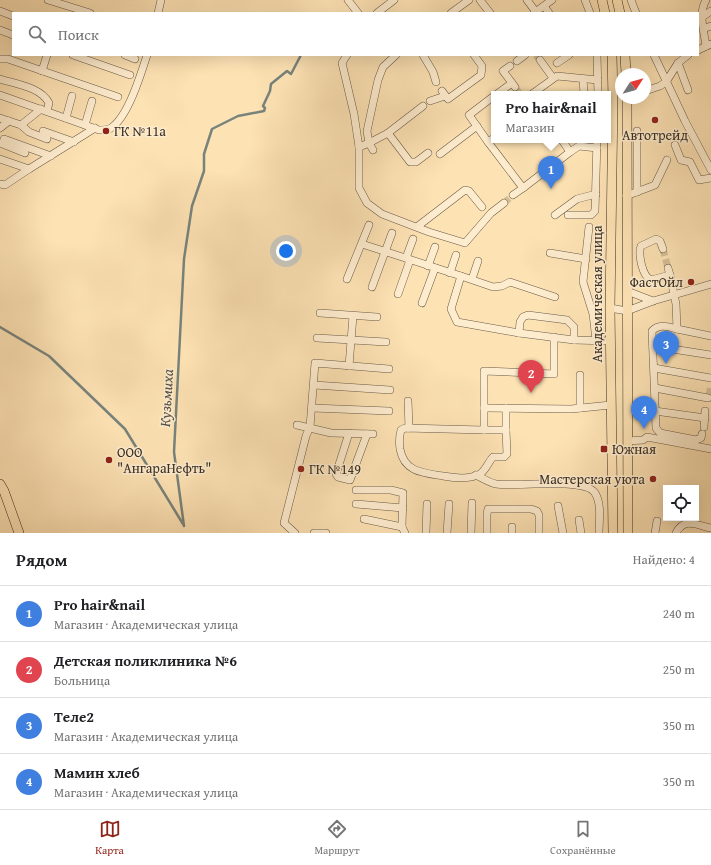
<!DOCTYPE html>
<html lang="ru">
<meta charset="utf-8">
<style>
body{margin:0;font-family:"Gentium Book Plus",serif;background:#f6f6f6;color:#202124}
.controls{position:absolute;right:12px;bottom:12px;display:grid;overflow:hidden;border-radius:0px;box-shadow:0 4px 16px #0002}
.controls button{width:36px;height:36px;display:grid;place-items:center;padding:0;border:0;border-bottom:1px solid #e0e0e0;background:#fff;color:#202124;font:20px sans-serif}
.compass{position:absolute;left:615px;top:68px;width:36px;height:36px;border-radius:50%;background:#fff;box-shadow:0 4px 16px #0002;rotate:54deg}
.you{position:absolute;left:286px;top:251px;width:14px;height:14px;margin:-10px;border:3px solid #fff;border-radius:50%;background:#1a73e8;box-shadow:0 0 0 6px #1a73e833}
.badge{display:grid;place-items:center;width:26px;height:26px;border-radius:50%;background:#8f2418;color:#fff;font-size:13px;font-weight:700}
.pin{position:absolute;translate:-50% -33px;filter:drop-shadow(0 1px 2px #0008)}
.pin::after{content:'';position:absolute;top:21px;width:14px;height:12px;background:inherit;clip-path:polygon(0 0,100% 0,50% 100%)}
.popup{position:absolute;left:491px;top:91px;width:120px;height:52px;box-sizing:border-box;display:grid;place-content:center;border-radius:0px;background:#fff;filter:drop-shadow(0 1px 3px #0005);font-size:13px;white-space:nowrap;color:#757577}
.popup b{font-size:15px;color:#202124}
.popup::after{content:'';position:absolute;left:50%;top:100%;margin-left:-8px;border:8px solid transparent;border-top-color:#fff}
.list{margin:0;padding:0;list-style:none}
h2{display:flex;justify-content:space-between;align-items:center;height:52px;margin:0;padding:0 16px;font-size:17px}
h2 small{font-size:13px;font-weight:400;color:#757577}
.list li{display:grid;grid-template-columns:26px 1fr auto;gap:12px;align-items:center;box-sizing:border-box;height:56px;padding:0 16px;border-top:1px solid #e0e0e0}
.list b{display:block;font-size:15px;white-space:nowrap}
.list p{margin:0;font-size:13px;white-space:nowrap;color:#757577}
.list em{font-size:13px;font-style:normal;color:#757577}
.icon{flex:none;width:22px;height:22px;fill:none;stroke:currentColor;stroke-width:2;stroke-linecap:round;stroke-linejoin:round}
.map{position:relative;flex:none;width:711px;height:533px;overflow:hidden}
.search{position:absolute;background:#fff;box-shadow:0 4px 16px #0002;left:12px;right:12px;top:12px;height:44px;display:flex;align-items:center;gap:10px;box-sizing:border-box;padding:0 14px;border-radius:0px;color:#757577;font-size:15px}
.sheet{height:276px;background:#fff}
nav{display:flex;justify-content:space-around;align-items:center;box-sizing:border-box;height:56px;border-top:1px solid #e0e0e0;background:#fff;font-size:11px;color:#757577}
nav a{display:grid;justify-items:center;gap:2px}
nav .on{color:#8f2418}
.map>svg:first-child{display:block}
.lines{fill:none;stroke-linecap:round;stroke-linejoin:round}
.stream{stroke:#78837c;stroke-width:2.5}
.minor-tunnel{stroke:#d5be97;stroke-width:7;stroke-dasharray:7 3.5;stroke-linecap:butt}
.minor-casing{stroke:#685b47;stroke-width:8}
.major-casing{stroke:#372e23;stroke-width:10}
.minor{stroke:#feecce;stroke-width:7}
.major{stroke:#fde2b4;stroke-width:9}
.poi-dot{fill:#8f2418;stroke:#feecce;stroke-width:1.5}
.labels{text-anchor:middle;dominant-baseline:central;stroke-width:3;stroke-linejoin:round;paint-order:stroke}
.poi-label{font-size:14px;fill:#372e23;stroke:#feecce;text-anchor:start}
.street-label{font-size:14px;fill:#372e23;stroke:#feecce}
.water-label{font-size:15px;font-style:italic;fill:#525148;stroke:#feecce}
</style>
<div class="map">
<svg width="711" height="533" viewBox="0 0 711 533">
<rect width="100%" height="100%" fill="#fde2b4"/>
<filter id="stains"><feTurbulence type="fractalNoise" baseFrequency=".005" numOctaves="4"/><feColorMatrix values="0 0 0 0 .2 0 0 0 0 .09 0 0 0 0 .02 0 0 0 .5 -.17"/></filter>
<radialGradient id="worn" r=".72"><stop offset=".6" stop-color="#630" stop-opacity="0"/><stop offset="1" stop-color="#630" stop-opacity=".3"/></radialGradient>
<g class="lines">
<!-- stream -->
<g class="stream">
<polyline points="0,327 49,356 125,429 183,524"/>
<polyline points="184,526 174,452 184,259 192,206 204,171 204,154 212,129 238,116 264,111 265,108 263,106 270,91 271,84 287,71 291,74 301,55"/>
</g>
<!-- minor-tunnel -->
<g class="minor-tunnel">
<polyline points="536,55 540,60"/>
<polyline points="515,87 520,94"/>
<polyline points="504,203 513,195"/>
<polyline points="663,249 668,268"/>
<polyline points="709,395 711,386"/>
</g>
<defs>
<g id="minor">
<polyline points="48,0 90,13"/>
<polyline points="348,0 358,13"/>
<polyline points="480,0 490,13"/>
<polyline points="527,0 536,12"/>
<polyline points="585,0 590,13"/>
<polyline points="631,0 636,13"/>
<polyline points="544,6 549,13"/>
<polyline points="0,11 13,16"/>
<polyline points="158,13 161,0"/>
<polyline points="377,13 394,0"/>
<polyline points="451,13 469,0"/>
<polyline points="534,13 552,0"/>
<polyline points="702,17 711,11"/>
<polyline points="705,28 711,26"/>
<polyline points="0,30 13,35"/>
<path d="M706 46C704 31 698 14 706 0"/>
<polyline points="698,50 711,44"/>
<polyline points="73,55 130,75"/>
<polyline points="125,55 135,59"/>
<polyline points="347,55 342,63 354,114 359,147 359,188 367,203 382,214 429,232 465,243 491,213 504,203"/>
<polyline points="396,55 383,67 378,80 367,131 369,143 388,133 423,106"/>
<polyline points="423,55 433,72 436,82"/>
<polyline points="597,55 598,94"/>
<polyline points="654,55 685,121 711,170"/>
<polyline points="0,59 8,59 118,97"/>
<polyline points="540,60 553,78"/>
<polyline points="517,61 525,55"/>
<polyline points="557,63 569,55"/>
<polyline points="678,63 688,90"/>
<polyline points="510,66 503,71 515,87"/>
<polyline points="42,71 47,55"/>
<path d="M0 79C16 84 41 87 49 103L47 111"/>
<polyline points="583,79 584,94"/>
<polyline points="442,91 448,99 481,75 482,66 474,55"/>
<polyline points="645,91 660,86 666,82 678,63 688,55"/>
<polyline points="497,94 512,83"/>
<polyline points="532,94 557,76 598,80"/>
<path d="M0 95 99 130C103 130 108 130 111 128 128 117 141 74 147 55"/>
<polyline points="430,101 445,96"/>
<polyline points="0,118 21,125 29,132 47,139"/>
<polyline points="66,118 72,96"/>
<polyline points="21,125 41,109"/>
<polyline points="85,125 92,101"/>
<polyline points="0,128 9,121"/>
<polyline points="43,131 74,142"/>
<polyline points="637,131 637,192"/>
<polyline points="388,133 410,162 416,162 428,153"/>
<polyline points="494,138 488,142 523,188 570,152"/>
<polyline points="4,139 51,156"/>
<polyline points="562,140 570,152 579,146 597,148"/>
<polyline points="488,142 469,115 494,96"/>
<polyline points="0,143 25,153"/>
<polyline points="675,145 681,160 690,162 699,180 711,178"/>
<polyline points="359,147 369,143 373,150"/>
<polyline points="440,154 477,126"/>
<polyline points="0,159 29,169 95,128"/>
<polyline points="0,184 5,185 29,169"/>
<polyline points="513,195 523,188"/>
<polyline points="626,196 655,185 667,160"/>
<polyline points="555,215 577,199 596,194"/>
<polyline points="568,215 591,215 595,211 597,140"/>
<polyline points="418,226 465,190 469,191 482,207"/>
<polyline points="589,227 583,282 593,314 596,340"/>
<polyline points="362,244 461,276"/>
<path d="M663 249 660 241 656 239 641 246C638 254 642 276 651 280L670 275 668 268"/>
<polyline points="550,253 586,259"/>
<polyline points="406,258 413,239"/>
<polyline points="428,266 435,247"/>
<polyline points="450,273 456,255"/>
<path d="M670 275 676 304 677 329C669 327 659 323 652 331L656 428 660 433 696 440 701 438 702 434"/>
<polyline points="347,279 369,225"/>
<polyline points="472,279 478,261"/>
<polyline points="372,287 392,233"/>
<polyline points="627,291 653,301"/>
<polyline points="398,294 410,260"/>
<polyline points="555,297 510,282 502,286 493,287 461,276 451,309 457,322 519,333 574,340 611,341"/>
<polyline points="422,303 435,268"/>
<polyline points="610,308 627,311 653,301 711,284"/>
<polyline points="320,313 377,317"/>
<polyline points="677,329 711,336"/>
<polyline points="519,333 520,322 523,317 528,315 567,320 574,327 574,340"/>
<polyline points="317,338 386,342"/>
<polyline points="653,346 711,355"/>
<polyline points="349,366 353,316"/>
<polyline points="654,368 711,378"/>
<polyline points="314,385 390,390"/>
<polyline points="655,388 708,398"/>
<polyline points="408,401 409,428"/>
<polyline points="313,408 389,411"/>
<polyline points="484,408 571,409 611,405"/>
<polyline points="506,408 506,430 484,430 484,371 554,374 554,337"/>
<polyline points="580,408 580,375"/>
<polyline points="655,411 705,418"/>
<polyline points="297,425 331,433 373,434"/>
<polyline points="704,427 705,411"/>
<path d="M484 430 405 428 401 430C399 437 399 442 400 449 404 472 423 473 443 476 454 478 469 480 480 474 487 469 488 462 493 457H504L507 454 506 430"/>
<polyline points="349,433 336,474 338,477 350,480 367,434"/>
<polyline points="628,441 643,440 647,437 711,449"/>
<path d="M476 475C482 478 490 483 496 484 516 487 586 477 595 493 602 504 599 521 599 533"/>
<polyline points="356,490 391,490 403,493 402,527 405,533"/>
<polyline points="356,504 403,508"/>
<polyline points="558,506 563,533"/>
<polyline points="364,519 402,527"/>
<polyline points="579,520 581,533"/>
<polyline points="512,527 512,533"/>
<polyline points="295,533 284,523 306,436 310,427 315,363 389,369"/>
<polyline points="314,533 326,533"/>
<polyline points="426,533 427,504"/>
<polyline points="447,533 449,504"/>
<polyline points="471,533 472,503"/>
<polyline points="487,533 487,514 488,509 531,509 537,511 539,515 539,533"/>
<polyline points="655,533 657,521"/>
<path d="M676 533C684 517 696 525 711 528"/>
</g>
<g id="major">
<polyline points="602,0 605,13"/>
<polyline points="617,0 620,13"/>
<polyline points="612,55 613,99 610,308 613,533"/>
<polyline points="625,55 626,74"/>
<polyline points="627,98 628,533"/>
<polyline points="0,484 4,491 19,533"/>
</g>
</defs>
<!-- minor casing -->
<use href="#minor" class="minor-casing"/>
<!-- major casing -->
<use href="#major" class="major-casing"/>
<!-- minor -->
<use href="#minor" class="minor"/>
<!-- major -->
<use href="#major" class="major"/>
</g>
<!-- markers -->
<g class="poi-dot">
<circle cx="655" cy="120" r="4"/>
<circle cx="106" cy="131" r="4"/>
<circle cx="691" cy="282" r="4"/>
<rect x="600" y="445" width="8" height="8" rx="2"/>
<circle cx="109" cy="460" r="4"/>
<circle cx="301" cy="469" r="4"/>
<circle cx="653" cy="479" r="4"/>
</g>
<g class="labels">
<!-- poi labels -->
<g class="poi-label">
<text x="114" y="131">ГК №11а</text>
<text x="655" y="135" text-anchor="middle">Автотрейд</text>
<text x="683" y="282" text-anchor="end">ФастОйл</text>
<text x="612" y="449">Южная</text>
<text x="117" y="452">ООО<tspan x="117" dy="16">"АнгараНефть"</tspan></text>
<text x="309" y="469">ГК №149</text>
<text x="645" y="479" text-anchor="end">Мастерская уюта</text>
</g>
<!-- street labels -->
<g class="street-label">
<text transform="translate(597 294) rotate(-90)">Академическая улица</text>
</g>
<!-- water labels -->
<g class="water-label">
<text transform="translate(166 398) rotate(-87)">Кузьмиха</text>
</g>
</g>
<rect width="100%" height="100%" filter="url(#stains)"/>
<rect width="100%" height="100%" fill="url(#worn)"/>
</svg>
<div class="controls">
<button><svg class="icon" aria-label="locate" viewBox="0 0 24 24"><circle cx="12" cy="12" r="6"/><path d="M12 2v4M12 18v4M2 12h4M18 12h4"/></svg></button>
</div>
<svg class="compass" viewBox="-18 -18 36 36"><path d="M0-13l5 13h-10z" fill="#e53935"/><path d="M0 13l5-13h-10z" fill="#757577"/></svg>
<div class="you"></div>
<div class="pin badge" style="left:551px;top:189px;background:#3f7fe0">1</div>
<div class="popup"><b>Pro hair&amp;nail</b>Магазин</div>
<div class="pin badge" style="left:531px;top:393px;background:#e0444e">2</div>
<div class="pin badge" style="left:666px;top:364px;background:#3f7fe0">3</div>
<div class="pin badge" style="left:644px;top:429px;background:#3f7fe0">4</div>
<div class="search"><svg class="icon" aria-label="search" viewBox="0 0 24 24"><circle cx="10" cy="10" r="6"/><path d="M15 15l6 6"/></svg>Поиск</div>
</div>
<section class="sheet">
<h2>Рядом<small>Найдено: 4</small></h2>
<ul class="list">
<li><span class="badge" style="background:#3f7fe0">1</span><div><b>Pro hair&amp;nail</b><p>Магазин · Академическая улица</p></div><em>240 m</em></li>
<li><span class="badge" style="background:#e0444e">2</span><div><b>Детская поликлиника №6</b><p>Больница</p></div><em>250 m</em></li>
<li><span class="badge" style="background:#3f7fe0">3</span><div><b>Теле2</b><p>Магазин · Академическая улица</p></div><em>350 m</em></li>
<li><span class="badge" style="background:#3f7fe0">4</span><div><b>Мамин хлеб</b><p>Магазин · Академическая улица</p></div><em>350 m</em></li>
</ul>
</section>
<nav>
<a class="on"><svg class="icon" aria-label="map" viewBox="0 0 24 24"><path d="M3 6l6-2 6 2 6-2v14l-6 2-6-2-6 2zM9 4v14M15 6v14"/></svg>Карта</a>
<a><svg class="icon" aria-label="directions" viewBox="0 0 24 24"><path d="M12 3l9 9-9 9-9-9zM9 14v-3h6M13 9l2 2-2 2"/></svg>Маршрут</a>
<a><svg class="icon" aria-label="saved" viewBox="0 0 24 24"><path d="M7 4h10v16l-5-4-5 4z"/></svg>Сохранённые</a>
</nav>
